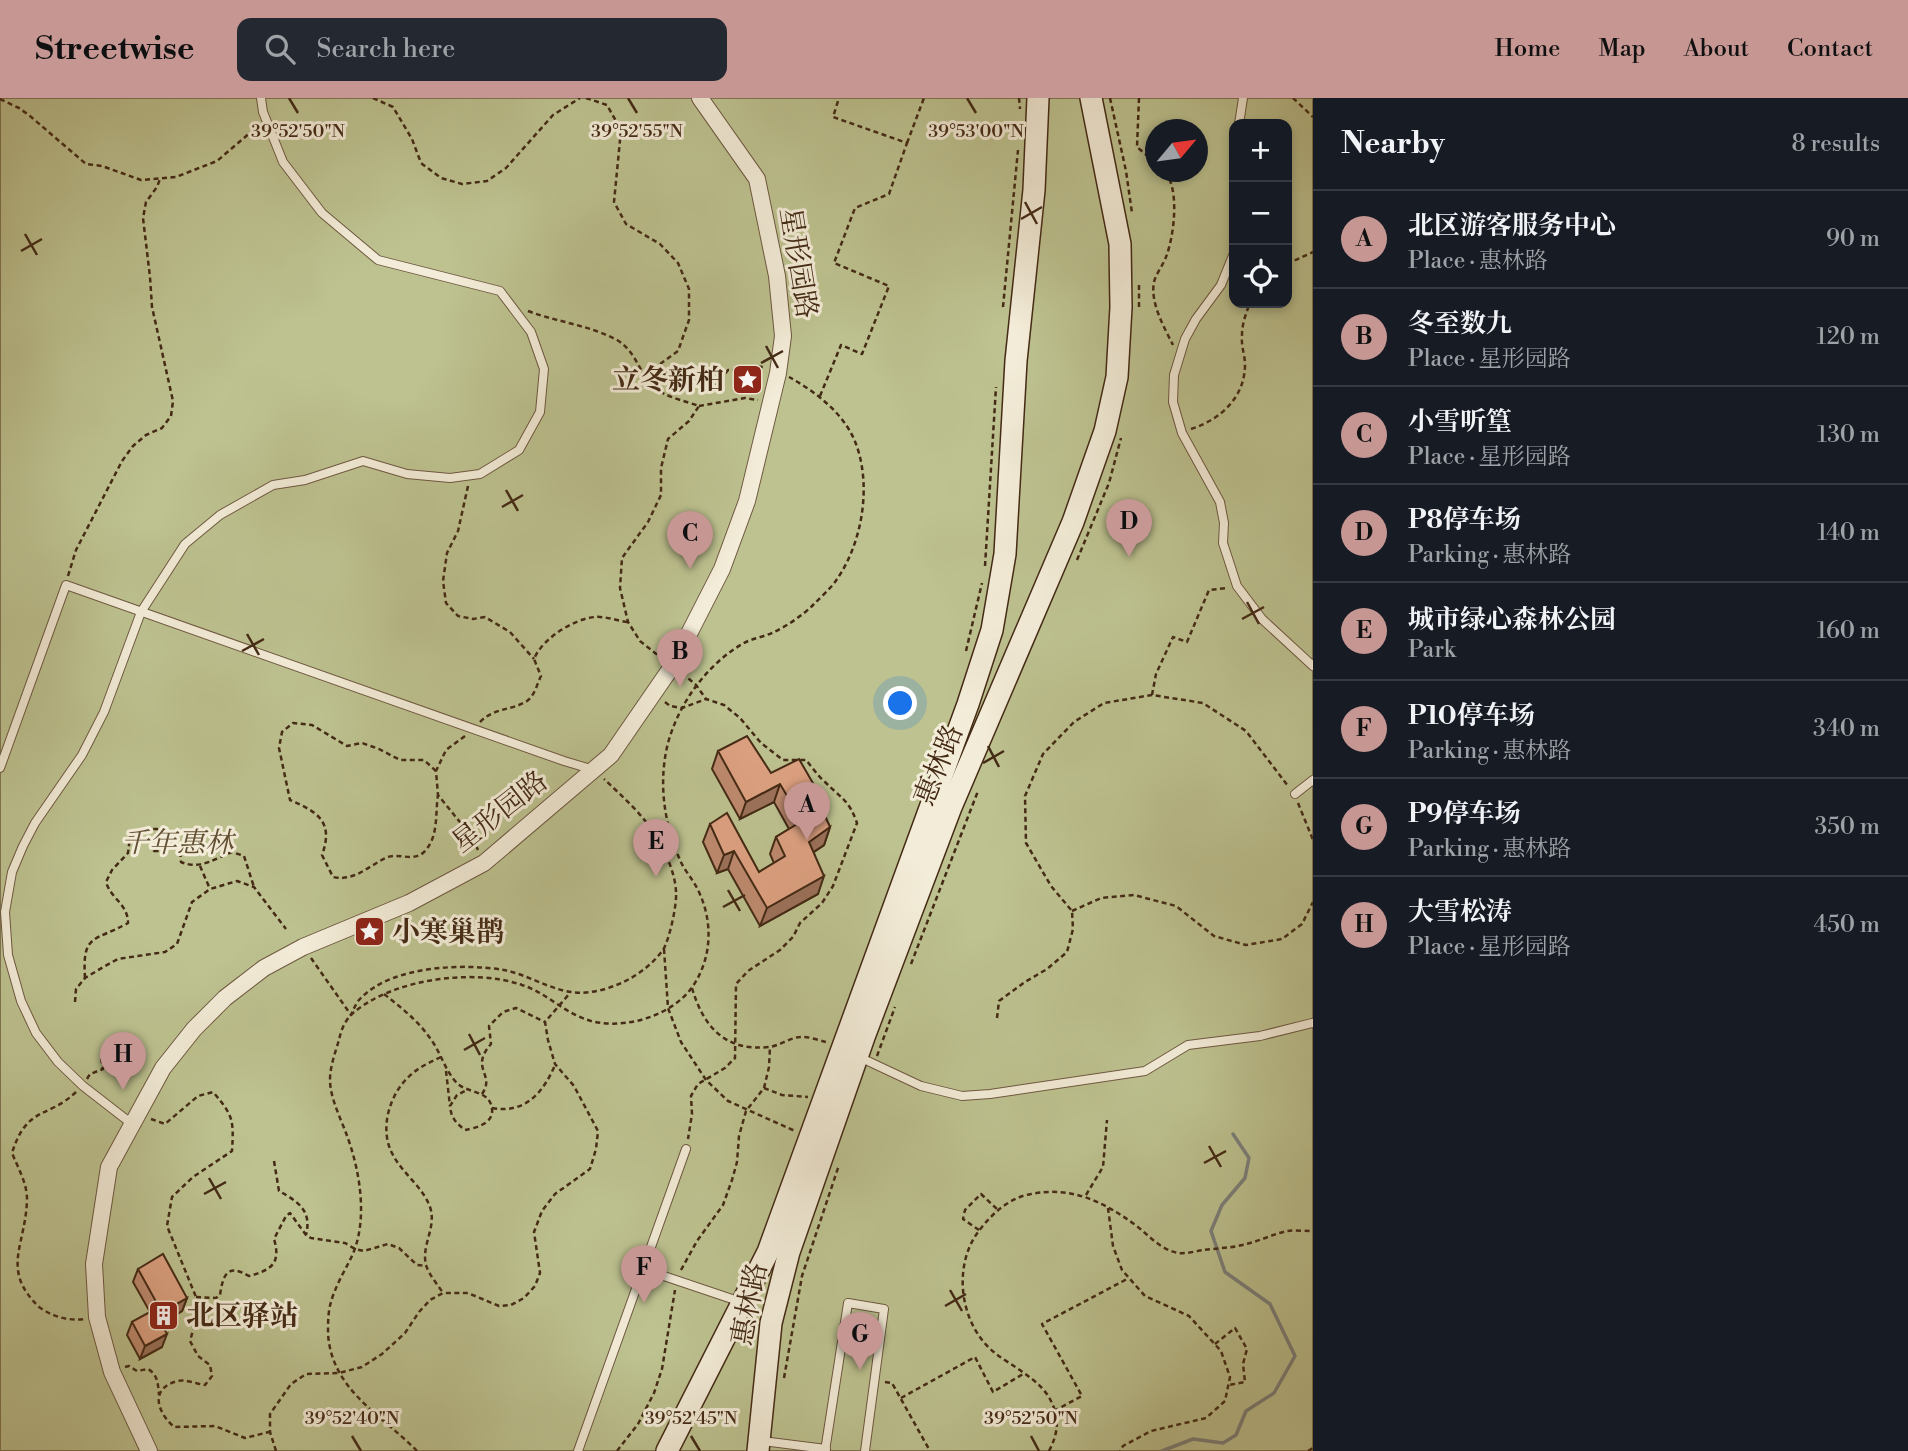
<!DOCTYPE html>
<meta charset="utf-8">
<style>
body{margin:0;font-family:"Libre Bodoni","Noto Serif SC",serif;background:#242831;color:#f1f3f6}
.controls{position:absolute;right:21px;top:21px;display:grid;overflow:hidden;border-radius:14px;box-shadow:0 4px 10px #0003}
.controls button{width:63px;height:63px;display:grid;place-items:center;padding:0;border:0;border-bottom:2px solid #363941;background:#171b24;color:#f1f3f6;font:35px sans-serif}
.compass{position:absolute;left:1145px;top:21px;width:63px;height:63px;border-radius:50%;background:#171b24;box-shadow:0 4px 10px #0003;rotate:61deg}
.you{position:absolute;left:901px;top:606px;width:24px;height:24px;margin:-18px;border:5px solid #fff;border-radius:50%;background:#1a73e8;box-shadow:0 0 0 10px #1a73e833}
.badge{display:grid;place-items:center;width:46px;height:46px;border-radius:50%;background:#c59692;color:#111;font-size:23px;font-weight:700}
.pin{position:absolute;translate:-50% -58px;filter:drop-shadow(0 2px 4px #0008)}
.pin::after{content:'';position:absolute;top:37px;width:24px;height:21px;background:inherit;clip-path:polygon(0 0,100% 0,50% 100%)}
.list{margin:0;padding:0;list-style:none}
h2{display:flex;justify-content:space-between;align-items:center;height:91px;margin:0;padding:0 28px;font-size:30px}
h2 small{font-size:23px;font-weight:400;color:#9ea1a6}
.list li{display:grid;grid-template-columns:46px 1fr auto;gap:21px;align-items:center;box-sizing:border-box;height:98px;padding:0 28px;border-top:2px solid #363941}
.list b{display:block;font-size:26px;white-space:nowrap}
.list p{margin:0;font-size:23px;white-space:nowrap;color:#9ea1a6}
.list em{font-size:23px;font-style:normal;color:#9ea1a6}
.icon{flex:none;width:38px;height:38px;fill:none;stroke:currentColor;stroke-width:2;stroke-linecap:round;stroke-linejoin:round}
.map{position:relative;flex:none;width:1313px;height:1353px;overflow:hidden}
header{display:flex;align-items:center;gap:42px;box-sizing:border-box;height:98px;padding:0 35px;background:#c59692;color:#111}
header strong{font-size:33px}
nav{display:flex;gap:38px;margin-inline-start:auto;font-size:24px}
.search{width:490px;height:63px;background:#242831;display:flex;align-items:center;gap:18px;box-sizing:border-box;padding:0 24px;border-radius:14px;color:#9ea1a6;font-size:26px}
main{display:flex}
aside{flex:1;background:#171b24}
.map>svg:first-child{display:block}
.green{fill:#bdc290;stroke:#807652;stroke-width:2;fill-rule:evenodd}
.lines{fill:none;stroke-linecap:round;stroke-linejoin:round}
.stream{stroke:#7b807b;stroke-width:3.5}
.lane-casing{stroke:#6e5840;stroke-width:10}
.street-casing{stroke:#6e5840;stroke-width:18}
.secondary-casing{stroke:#442a15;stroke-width:24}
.path{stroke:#442a15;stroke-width:2.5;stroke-dasharray:5 3.5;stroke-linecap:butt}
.lane{stroke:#f3ecd8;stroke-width:8}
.street{stroke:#f3ecd8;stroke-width:16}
.secondary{stroke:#f3ecd8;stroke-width:21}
.wall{fill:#be8a6f;stroke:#442a15;stroke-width:2}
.shaded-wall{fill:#9b715a;stroke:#442a15;stroke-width:2}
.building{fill:#dda181;stroke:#442a15;stroke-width:2}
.ticks{fill:none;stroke:#442a15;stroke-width:2.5}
.labels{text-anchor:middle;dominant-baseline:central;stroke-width:6;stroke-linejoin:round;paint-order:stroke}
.street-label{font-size:28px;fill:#442a15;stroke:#f3ecd8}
.poi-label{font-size:28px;font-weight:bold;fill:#442a15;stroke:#f3ecd8;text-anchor:start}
.park-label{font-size:28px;font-style:italic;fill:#625034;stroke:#f3ecd8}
.ticks-label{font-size:18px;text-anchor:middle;fill:#442a15;stroke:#f3ecd8;stroke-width:6;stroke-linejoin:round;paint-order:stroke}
</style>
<header>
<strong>Streetwise</strong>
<div class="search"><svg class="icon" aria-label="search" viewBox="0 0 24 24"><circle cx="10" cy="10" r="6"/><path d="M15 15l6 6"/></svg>Search here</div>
<nav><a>Home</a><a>Map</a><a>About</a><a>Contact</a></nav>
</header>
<main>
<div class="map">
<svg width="1313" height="1353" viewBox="0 0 1313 1353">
<rect width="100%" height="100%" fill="#ede1c3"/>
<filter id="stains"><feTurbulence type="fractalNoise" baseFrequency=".00286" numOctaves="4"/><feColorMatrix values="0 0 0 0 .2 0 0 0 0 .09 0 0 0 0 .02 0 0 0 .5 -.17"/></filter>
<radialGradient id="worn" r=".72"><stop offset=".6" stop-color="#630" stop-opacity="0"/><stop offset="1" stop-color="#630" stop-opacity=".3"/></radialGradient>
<!-- green -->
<path class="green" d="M0 0H1313V1353H0ZM1234 26H1287V205H1234ZM1156 32H1198V74H1156Z"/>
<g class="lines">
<!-- stream -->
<polyline class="stream" points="1162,1353 1193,1341 1223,1345 1236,1337 1246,1313 1274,1295 1295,1258 1270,1206 1225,1174 1211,1133 1222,1107 1245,1080 1249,1060 1233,1036"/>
<defs>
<g id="lane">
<polyline points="1239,26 1243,0"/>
<polyline points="1234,155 1221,187 1196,221 1185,241 1174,277 1173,304 1182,335 1220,404 1224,425 1223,445 1237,488 1262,521 1313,568"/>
<polyline points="0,670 66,487 564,663 594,672"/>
<polyline points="1295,696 1313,682"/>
<polyline points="857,958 921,988 962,998 990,996 1145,973 1188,947 1260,938 1312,925"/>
<polyline points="132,1026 83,988 58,964 36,935 21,903 8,857 5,814 12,774 23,748 35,725 82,657 104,614 141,514 185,446 220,417 273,387 305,382 363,363 407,376 450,380 480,376 519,352 540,314 544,271 531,234 500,193 378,162 322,115 283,64 263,14 261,0"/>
<polyline points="643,1171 741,1204"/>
<polyline points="762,1343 826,1351"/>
<polyline points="578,1353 686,1051"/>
<polyline points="825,1353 848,1205 884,1211 865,1353"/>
</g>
<polyline id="street" points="149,1353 112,1274 97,1219 94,1166 109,1069 163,970 194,931 225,900 264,870 303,849 409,805 484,765 611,657 673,567 722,471 747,403 778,275 783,238 777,178 757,81 700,0"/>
<g id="secondary">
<polyline points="667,1353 768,1154 968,606 992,532 1005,456 1016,263 1034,92 1038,0"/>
<polyline points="758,1353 771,1225 789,1154 864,939 951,709 1073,424 1105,333 1117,279 1121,209 1120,146 1091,0"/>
</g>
</defs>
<!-- lane casing -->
<use href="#lane" class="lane-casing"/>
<!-- street casing -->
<use href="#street" class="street-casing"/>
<!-- secondary casing -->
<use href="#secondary" class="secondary-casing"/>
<!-- path -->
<g class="path">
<polyline points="373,0 393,9 412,41 421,65 441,80 462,86 487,83 506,70 553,17 580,0"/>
<polyline points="586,0 607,7 621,32 614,104 626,126 660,146 678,165 689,191 689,222 678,253 660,266 644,274"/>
<polyline points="1019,0 1020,11"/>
<polyline points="1110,0 1126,73 1132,115"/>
<polyline points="1139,0 1137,49 1156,65"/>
<polyline points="1293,0 1313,19"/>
<polyline points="0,1 19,10 30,18 86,66 102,68 141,82 176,79 217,63 258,28"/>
<polyline points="907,45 924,0"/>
<path d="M1165 74C1180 91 1174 139 1166 159 1163 167 1156 176 1154 184 1150 205 1164 229 1173 247"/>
<polyline points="1287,166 1313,154"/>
<polyline points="1139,187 1139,209"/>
<polyline points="1003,209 1018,52"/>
<path d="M528 213C557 224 589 227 617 242 636 253 639 275 654 289 665 299 685 303 699 308L689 323 668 341 661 370V397L648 424 622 460 620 490 628 524 640 543 660 559"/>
<path d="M644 274 679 278 701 274 707 283 716 287 728 272C741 273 751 268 764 269"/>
<polyline points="820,298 841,247 862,256 889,188 834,165 855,110 889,96 907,45 833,19 839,0"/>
<polyline points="699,308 745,300 758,302"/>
<path d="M1191 331C1222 321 1246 298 1245 264 1244 255 1241 246 1242 237 1242 226 1246 215 1250 205"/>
<polyline points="468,388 458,433 447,455 443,483 446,505 458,518 473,521 485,519 510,534 534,561"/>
<polyline points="1077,462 1109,385 1121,340"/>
<polyline points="985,468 996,289"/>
<polyline points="68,478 76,452 122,363 133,348 146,337 162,330 171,318 173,303 152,209 150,179 143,120 146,104 157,89 160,81"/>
<polyline points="966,553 982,485"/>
<polyline points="682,575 696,587 706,601"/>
<polyline points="1152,597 1156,576 1173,539 1187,544 1209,492 1227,490"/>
<path d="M665 604 670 608 682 610 706 601 724 607 740 620 761 645 783 662H806C812 669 818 678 825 684 841 700 849 702 857 725L833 788 822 805 800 825 793 839 780 852 748 873 736 886 735 960 725 970 698 986 691 998 692 1016 688 1041"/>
<path d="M480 624C495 609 511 613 527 603 535 597 537 586 541 578L534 561C542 541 573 521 595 519 605 518 618 523 628 524"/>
<polyline points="465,638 446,652 436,673 438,697 472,739 478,752"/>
<path d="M436 673 424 662H400L379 651 362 645 347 648 312 627 293 625 282 634 279 650 290 702C318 714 334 724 322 757L333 779C355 784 369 767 388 759 399 755 414 764 424 754 439 739 435 716 438 697"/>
<polyline points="1298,705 1313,742"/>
<polyline points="200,768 210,791"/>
<polyline points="1072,813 1101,800 1134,797 1176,808 1214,838 1246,847 1282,841 1302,826 1313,804"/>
<polyline points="664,851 668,910 681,944 706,982 728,1003 795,1033"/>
<path d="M311 860 351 917C354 910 357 903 362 899 393 868 463 865 504 872 534 878 559 899 591 894 618 890 646 875 663 852 669 843 677 807 676 795 676 780 668 759 660 745 647 720 624 700 604 681"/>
<polyline points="911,866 978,693"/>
<path d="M85 880C82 835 94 844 128 825 128 806 111 801 106 784L112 772 128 755 130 739 151 731H157L154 753H159L174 745 180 751 181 764C200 772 214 761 232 754L244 758 254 789"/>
<path d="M692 890C703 928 725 954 769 949 779 948 789 940 800 939 807 938 818 942 826 944"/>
<path d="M384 896C403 911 421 925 434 946 442 959 446 973 456 984 466 996 490 991 492 1011 494 1026 475 1030 465 1032 456 1025 451 1020 450 1008L457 997 465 993"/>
<polyline points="75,904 76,891 85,880 105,868 118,861 165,854 177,846 192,804 210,791 237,783 254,789 286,831"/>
<polyline points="997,920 999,903 1025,884 1047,871 1067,854 1073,831 1072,813 1051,788 1026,745 1025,698 1043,656 1074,624 1104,605 1152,597 1203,605 1246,633 1288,688"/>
<polyline points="877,958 895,909"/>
<path d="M441 959C431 964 421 968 413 975 390 993 378 1031 393 1057 403 1076 423 1089 430 1109 437 1129 421 1147 426 1167 429 1177 438 1187 443 1195"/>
<polyline points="446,973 450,1008"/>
<polyline points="87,981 90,976 103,971 101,960 107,956 119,963 129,961 141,966"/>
<polyline points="764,990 782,997 808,999"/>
<path d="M76 994C48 1021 27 1007 12 1055 18 1070 27 1085 27 1101 26 1148 0 1171 39 1209 53 1219 68 1223 85 1221"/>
<path d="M482 996C496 976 469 971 491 946L489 928 503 914 516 910 545 924"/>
<path d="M492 1010C525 1016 543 995 555 967"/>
<path d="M151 1021 165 1026 198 998 213 994C233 1017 234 1022 232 1053L193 1079 172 1099 167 1128 196 1199 197 1218 190 1243 198 1258 210 1267 212 1278 205 1287C197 1286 185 1281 178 1283 149 1290 157 1314 174 1329L215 1328 245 1340 269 1334"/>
<path d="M274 1063 279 1093C299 1104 312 1113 306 1137"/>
<polyline points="1086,1097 1103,1069 1107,1022"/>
<polyline points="1108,1110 1113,1148 1122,1172 1145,1198 1189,1218 1221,1253 1230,1279 1225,1303 1206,1320 1151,1333 1123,1348 1120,1353"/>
<polyline points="979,1132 963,1121 965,1112 981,1096 998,1112"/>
<polyline points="681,1172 697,1143 723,1107 732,1082 737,1064 739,1038 746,1013 764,990 769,969 770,949"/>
<path d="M196 1199 216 1200 220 1197C223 1177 227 1165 249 1178 272 1172 281 1165 274 1141L286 1118 290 1115 306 1137 311 1140 345 1145 355 1151 364 1153 388 1146 399 1150 417 1167 427 1168"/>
<polyline points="1215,1246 1235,1230 1247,1251 1243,1266 1245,1284 1229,1287"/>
<path d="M125 1269 129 1268 137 1273 148 1271C158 1277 158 1286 159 1297"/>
<polyline points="784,1280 802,1178 839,1067"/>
<polyline points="885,1284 892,1285 930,1353"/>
<polyline points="901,1300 975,1259 993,1294 1023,1276"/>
<polyline points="1054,1313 1082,1298 1042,1226 1129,1180"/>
<polyline points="276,1353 270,1334 270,1316 291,1286 306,1276 339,1275 362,1269 382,1256 405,1235 419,1214 430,1202 443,1195 468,1195 499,1208 511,1207 524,1200 535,1188 540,1175 534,1134 542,1113 555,1096 590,1071 596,1051 598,1033 574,988 555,966 548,942 545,924 570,895"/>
<path d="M417 1353C382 1317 331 1292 328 1235 328 1226 328 1213 331 1204 335 1189 344 1174 351 1160 369 1123 360 1072 346 1035 340 1019 330 999 330 982 330 969 335 955 339 942 341 932 345 922 353 915 393 881 473 870 522 887 545 894 562 913 585 921 619 934 672 919 693 888 713 858 713 821 697 790 692 780 684 772 680 762 664 725 658 685 668 645 679 605 707 566 744 545 753 540 764 539 774 534 787 528 803 517 813 507 820 500 829 492 835 484 862 447 872 389 856 346 845 316 816 294 789 279"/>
<polyline points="617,1353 638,1326 654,1295 662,1271 675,1192"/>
<path d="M1049 1353C1058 1336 1060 1320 1051 1303 1041 1282 1013 1269 995 1255 962 1229 953 1176 974 1140 987 1120 1007 1100 1031 1096 1071 1088 1102 1103 1134 1126 1149 1137 1159 1151 1178 1155 1186 1156 1196 1153 1204 1152 1218 1150 1233 1150 1246 1146 1260 1143 1273 1136 1287 1133 1295 1132 1305 1133 1313 1133"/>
<polyline points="1308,1353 1313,1350"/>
</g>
<!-- lane -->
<use href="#lane" class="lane"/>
<!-- street -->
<use href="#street" class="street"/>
<!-- secondary -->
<use href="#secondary" class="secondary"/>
</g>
<!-- wall -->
<g class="wall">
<polygon points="718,653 771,675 825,706 822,713 830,729 824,747 814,754 818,796 760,828 728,771 717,775 703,744 710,726 759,774 774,765 770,756 776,739 789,731 774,704 740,721 712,671"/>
<polygon points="138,1171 187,1200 182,1213 161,1225 162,1249 140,1261 127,1237 132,1224 150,1214 133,1184"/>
</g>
<!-- shaded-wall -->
<g class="shaded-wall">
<polygon points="780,686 774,704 740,721 746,704"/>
<polygon points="830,729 824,747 803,761 809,744"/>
<polygon points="734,753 728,771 717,775 724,757"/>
<polygon points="824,778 818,796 760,828 767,810"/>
<polygon points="187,1200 182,1213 152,1231 157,1217"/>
<polygon points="167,1236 162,1249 140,1261 145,1248"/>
</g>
<!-- building -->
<g class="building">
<polygon points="747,638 771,675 799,661 825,706 821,709 830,729 809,744 824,778 767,810 734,753 724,757 710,726 727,715 759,774 785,758 776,739 802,723 780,686 746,704 718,653"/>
<polygon points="163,1156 187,1200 157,1217 167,1236 145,1248 132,1224 159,1209 138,1171"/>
</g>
<!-- ticks -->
<path class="ticks" d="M289 0 298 15M628 0 637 15M967 0 976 15M1025 104 1037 126M1021 121 1042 109M25 136 37 157M21 153 42 141M766 248 778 270M761 265 783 253M506 392 518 413M502 409 523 397M1247 504 1259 526M1242 521 1264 509M247 536 259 557M242 553 264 541M988 648 999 669M983 665 1004 653M728 792 740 813M723 809 745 797M469 936 480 957M464 952 485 940M1209 1048 1221 1069M1204 1065 1226 1053M209 1080 221 1101M204 1096 226 1084M950 1192 962 1213M945 1208 966 1196M352 1338 361 1353M691 1338 700 1353M1031 1338 1039 1353"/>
<!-- icons -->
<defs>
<symbol id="sight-square" viewBox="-11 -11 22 22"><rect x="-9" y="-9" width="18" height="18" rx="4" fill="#8f2418" stroke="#f3ecd8"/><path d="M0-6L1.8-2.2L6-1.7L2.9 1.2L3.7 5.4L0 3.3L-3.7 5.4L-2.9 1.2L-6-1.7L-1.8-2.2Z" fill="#fff"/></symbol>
<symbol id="building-square" viewBox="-11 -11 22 22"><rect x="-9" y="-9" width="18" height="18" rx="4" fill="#8f2418" stroke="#f3ecd8"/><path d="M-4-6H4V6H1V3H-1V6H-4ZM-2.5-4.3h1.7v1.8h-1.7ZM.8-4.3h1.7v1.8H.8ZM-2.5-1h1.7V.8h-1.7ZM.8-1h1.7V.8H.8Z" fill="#fff"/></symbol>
</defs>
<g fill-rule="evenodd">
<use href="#sight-square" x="730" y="264" width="35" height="35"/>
<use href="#sight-square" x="352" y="816" width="35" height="35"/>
<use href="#building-square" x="146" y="1200" width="35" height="35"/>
</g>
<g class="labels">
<!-- street labels -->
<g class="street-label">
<text transform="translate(798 165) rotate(81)">星形园路</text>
<text transform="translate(939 667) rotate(-68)">惠林路</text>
<text transform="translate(500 714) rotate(-38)">星形园路</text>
<text transform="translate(750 1206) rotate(-79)">惠林路</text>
</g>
<!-- poi labels -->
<g class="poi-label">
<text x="724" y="282" text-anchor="end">立冬新柏</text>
<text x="392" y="834">小寒巢鹊</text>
<text x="186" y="1218">北区驿站</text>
</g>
<!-- park labels -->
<g class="park-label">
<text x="177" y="745">千年惠林</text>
</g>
</g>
<g class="ticks-label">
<text x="298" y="39">39°52'50"N</text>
<text x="637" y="39">39°52'55"N</text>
<text x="976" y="39">39°53'00"N</text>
<text x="352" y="1326">39°52'40"N</text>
<text x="691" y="1326">39°52'45"N</text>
<text x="1031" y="1326">39°52'50"N</text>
</g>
<rect width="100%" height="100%" filter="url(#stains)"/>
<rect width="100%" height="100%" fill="url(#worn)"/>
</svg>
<div class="controls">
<button>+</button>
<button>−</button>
<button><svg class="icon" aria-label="locate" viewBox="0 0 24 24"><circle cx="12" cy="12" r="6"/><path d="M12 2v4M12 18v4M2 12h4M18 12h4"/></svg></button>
</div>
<svg class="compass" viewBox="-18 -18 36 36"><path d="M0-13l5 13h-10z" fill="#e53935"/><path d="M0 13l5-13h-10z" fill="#9ea1a6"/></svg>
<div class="you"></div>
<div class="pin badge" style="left:807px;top:742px">A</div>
<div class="pin badge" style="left:680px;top:589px">B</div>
<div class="pin badge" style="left:690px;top:471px">C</div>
<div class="pin badge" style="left:1129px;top:459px">D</div>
<div class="pin badge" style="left:656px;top:779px">E</div>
<div class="pin badge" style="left:644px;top:1205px">F</div>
<div class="pin badge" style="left:860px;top:1272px">G</div>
<div class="pin badge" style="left:123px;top:992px">H</div>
</div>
<aside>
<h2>Nearby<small>8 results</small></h2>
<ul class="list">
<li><span class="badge">A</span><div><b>北区游客服务中心</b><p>Place · 惠林路</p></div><em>90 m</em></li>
<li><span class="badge">B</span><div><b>冬至数九</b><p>Place · 星形园路</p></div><em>120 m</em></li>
<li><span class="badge">C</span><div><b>小雪听篁</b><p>Place · 星形园路</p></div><em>130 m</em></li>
<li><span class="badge">D</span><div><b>P8停车场</b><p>Parking · 惠林路</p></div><em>140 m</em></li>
<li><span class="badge">E</span><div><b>城市绿心森林公园</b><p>Park</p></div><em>160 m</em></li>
<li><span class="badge">F</span><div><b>P10停车场</b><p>Parking · 惠林路</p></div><em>340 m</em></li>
<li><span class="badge">G</span><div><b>P9停车场</b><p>Parking · 惠林路</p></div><em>350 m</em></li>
<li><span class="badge">H</span><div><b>大雪松涛</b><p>Place · 星形园路</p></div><em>450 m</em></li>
</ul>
</aside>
</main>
